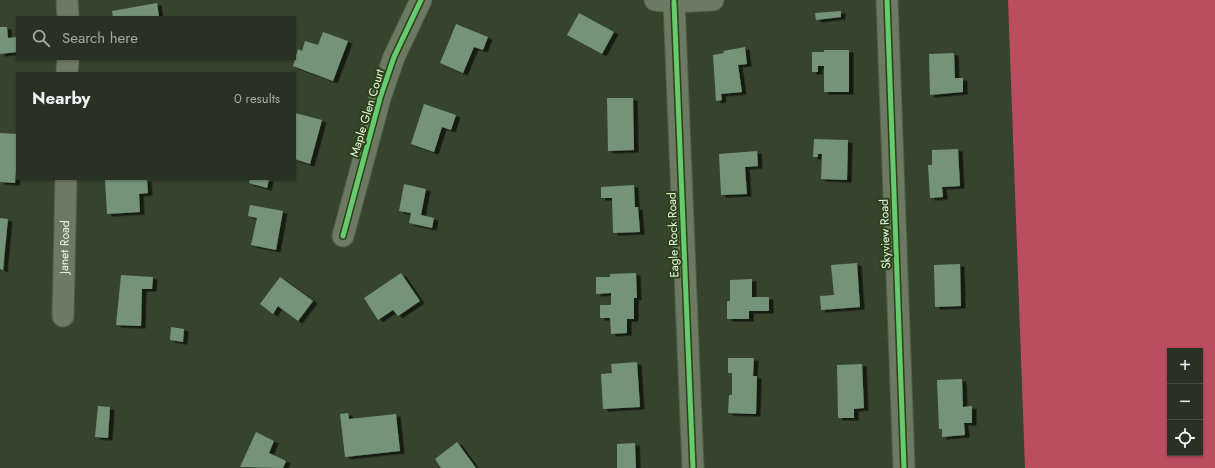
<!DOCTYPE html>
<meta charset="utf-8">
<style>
body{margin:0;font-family:Jost,sans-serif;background:#303a2a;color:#f1f3f6}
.controls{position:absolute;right:12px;bottom:12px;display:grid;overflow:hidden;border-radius:0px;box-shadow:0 1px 3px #0004}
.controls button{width:36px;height:36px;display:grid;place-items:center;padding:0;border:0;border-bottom:1px solid #444d40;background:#283222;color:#f1f3f6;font:20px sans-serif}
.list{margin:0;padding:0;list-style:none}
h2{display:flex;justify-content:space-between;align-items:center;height:52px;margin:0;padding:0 16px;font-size:17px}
h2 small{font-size:13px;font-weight:400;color:#a5aaa5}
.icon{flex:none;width:22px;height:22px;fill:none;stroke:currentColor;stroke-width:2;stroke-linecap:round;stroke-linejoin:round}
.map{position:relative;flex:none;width:1215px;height:468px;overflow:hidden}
.search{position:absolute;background:#283222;box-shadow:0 1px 3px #0004;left:16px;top:16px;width:280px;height:44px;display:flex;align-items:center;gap:10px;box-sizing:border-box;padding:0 14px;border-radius:0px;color:#a5aaa5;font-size:15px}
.panel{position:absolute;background:#283222;box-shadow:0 1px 3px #0004;left:16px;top:72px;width:280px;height:108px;border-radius:0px}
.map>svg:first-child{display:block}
.forest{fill:#ba4d5e;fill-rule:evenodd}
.building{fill:#759379;filter:url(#shadow)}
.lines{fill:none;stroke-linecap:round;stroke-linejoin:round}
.minor-casing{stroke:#545f4c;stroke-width:23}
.minor{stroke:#6d7a63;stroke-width:21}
.cycleway-casing{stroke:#2b4119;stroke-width:8}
.cycleway{stroke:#67ca6e;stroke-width:5}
.labels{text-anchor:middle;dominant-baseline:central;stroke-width:4;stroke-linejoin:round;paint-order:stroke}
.street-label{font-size:12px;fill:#ebfae2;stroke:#2b4119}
</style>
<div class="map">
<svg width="1215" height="468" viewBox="0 0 1215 468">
<defs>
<filter id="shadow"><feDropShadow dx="4.5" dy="2.5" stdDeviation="0" flood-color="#0009"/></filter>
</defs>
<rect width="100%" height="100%" fill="#36432d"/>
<!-- forest -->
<path class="forest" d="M1008 0H1215V468H1025ZM1170 351H1200V453H1170Z"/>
<!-- building -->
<g class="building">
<polygon points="157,3 159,17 113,17 112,11"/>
<polygon points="841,11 841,17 816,20 815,13"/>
<polygon points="579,13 614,32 602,54 567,35"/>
<polygon points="456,24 488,37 483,50 474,47 463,73 440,63"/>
<polygon points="0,27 7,27 8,38 17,37 17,52 0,54"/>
<polygon points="323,32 348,41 333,81 293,66 298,49 302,51 305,41 318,45"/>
<polygon points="745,47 747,64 738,65 742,92 721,94 722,100 716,101 713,55 724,53 723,51"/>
<polygon points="824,50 849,50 849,92 824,92 824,66 818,66 818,72 812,72 812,52 824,52"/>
<polygon points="954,53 955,78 963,78 963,92 930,95 929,54"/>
<polygon points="607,98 633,98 634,150 608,151"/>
<polygon points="424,104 456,115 451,130 442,127 434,152 411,144"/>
<polygon points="295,113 322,120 310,164 295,159"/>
<polygon points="0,133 17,134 17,171 16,171 15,183 0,182"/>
<polygon points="814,139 848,140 847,180 821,179 822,154 818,154 818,157 813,157"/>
<polygon points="958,149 960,186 942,187 943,197 930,198 928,165 932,165 932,150"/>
<polygon points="757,151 758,166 745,167 747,194 721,195 719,154"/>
<polygon points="105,179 147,179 148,193 139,194 140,212 107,214"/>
<polygon points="250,179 269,179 267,188 249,183"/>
<polygon points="404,184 426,189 421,215 434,218 432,228 409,223 411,213 399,211"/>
<polygon points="634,185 635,207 638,207 640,232 613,233 612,198 601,198 601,187"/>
<polygon points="250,205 283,211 276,250 251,245 257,218 248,216"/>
<polygon points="0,218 8,219 3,270 0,269"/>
<polygon points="857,263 860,307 821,310 820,296 834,295 831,265"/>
<polygon points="960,264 961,306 935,307 934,265"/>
<polygon points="401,273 420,301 398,316 393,310 378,320 364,298"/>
<polygon points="636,273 637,298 634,298 634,319 627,319 627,333 611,334 610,318 600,318 600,305 611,305 611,293 596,294 596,277 610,277 610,274"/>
<polygon points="121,275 153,277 152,289 142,289 141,326 116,325"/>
<polygon points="280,277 313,301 298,321 278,306 273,314 260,304"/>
<polygon points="752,279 752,297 769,297 769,311 749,311 749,319 727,319 727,301 730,301 730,280"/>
<polygon points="171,327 184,329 183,342 170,340"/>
<polygon points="728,358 754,358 753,376 757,376 756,414 728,413 729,395 732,395 732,373 728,373"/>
<polygon points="637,362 640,407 603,409 601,374 612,373 611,364"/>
<polygon points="862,364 864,408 854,409 854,418 838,418 837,365"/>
<polygon points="962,379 963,407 972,406 972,423 964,423 965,435 942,437 942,429 939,429 937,380"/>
<polygon points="98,406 110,407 108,438 95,437"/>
<polygon points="348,413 349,419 396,414 400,451 345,457 340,414"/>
<polygon points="256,432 274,441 269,453 286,461 283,468 240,467"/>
<polygon points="457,442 476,468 441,468 435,459"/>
<polygon points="635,443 636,468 617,468 617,444"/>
</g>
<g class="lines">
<defs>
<g id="minor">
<polyline points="67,0 68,17"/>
<polyline points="655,0 674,2 713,0"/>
<polyline points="887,0 904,468"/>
<polyline points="674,2 693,468"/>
<polyline points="67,73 68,59"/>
<polyline points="343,236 380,98 394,57 421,0"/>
<path id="s1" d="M63 316 66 179"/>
</g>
</defs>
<!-- minor casing -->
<use href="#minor" class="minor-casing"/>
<!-- minor -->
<use href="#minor" class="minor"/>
<defs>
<g id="cycleway">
<polyline points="887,0 904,468"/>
<polyline points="674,2 693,468"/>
<polyline points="343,236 380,98 394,57 421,0"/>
</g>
</defs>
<!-- cycleway casing -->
<use href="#cycleway" class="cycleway-casing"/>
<!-- cycleway -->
<use href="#cycleway" class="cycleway"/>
</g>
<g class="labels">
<!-- street labels -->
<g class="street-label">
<text transform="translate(367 113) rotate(-73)">Maple Glen Court</text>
<text transform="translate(885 234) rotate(-92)">Skyview Road</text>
<text transform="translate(673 235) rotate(-92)">Eagle Rock Road</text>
<text stroke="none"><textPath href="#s1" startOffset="69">Janet Road</textPath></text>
</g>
</g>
</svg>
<div class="controls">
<button>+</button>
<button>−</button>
<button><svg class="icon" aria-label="locate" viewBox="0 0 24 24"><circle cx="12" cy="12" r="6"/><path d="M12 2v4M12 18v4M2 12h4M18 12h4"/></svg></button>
</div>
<div class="search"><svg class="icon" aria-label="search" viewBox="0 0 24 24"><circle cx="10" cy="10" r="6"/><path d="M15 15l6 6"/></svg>Search here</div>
<section class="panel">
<h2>Nearby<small>0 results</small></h2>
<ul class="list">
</ul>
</section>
</div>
